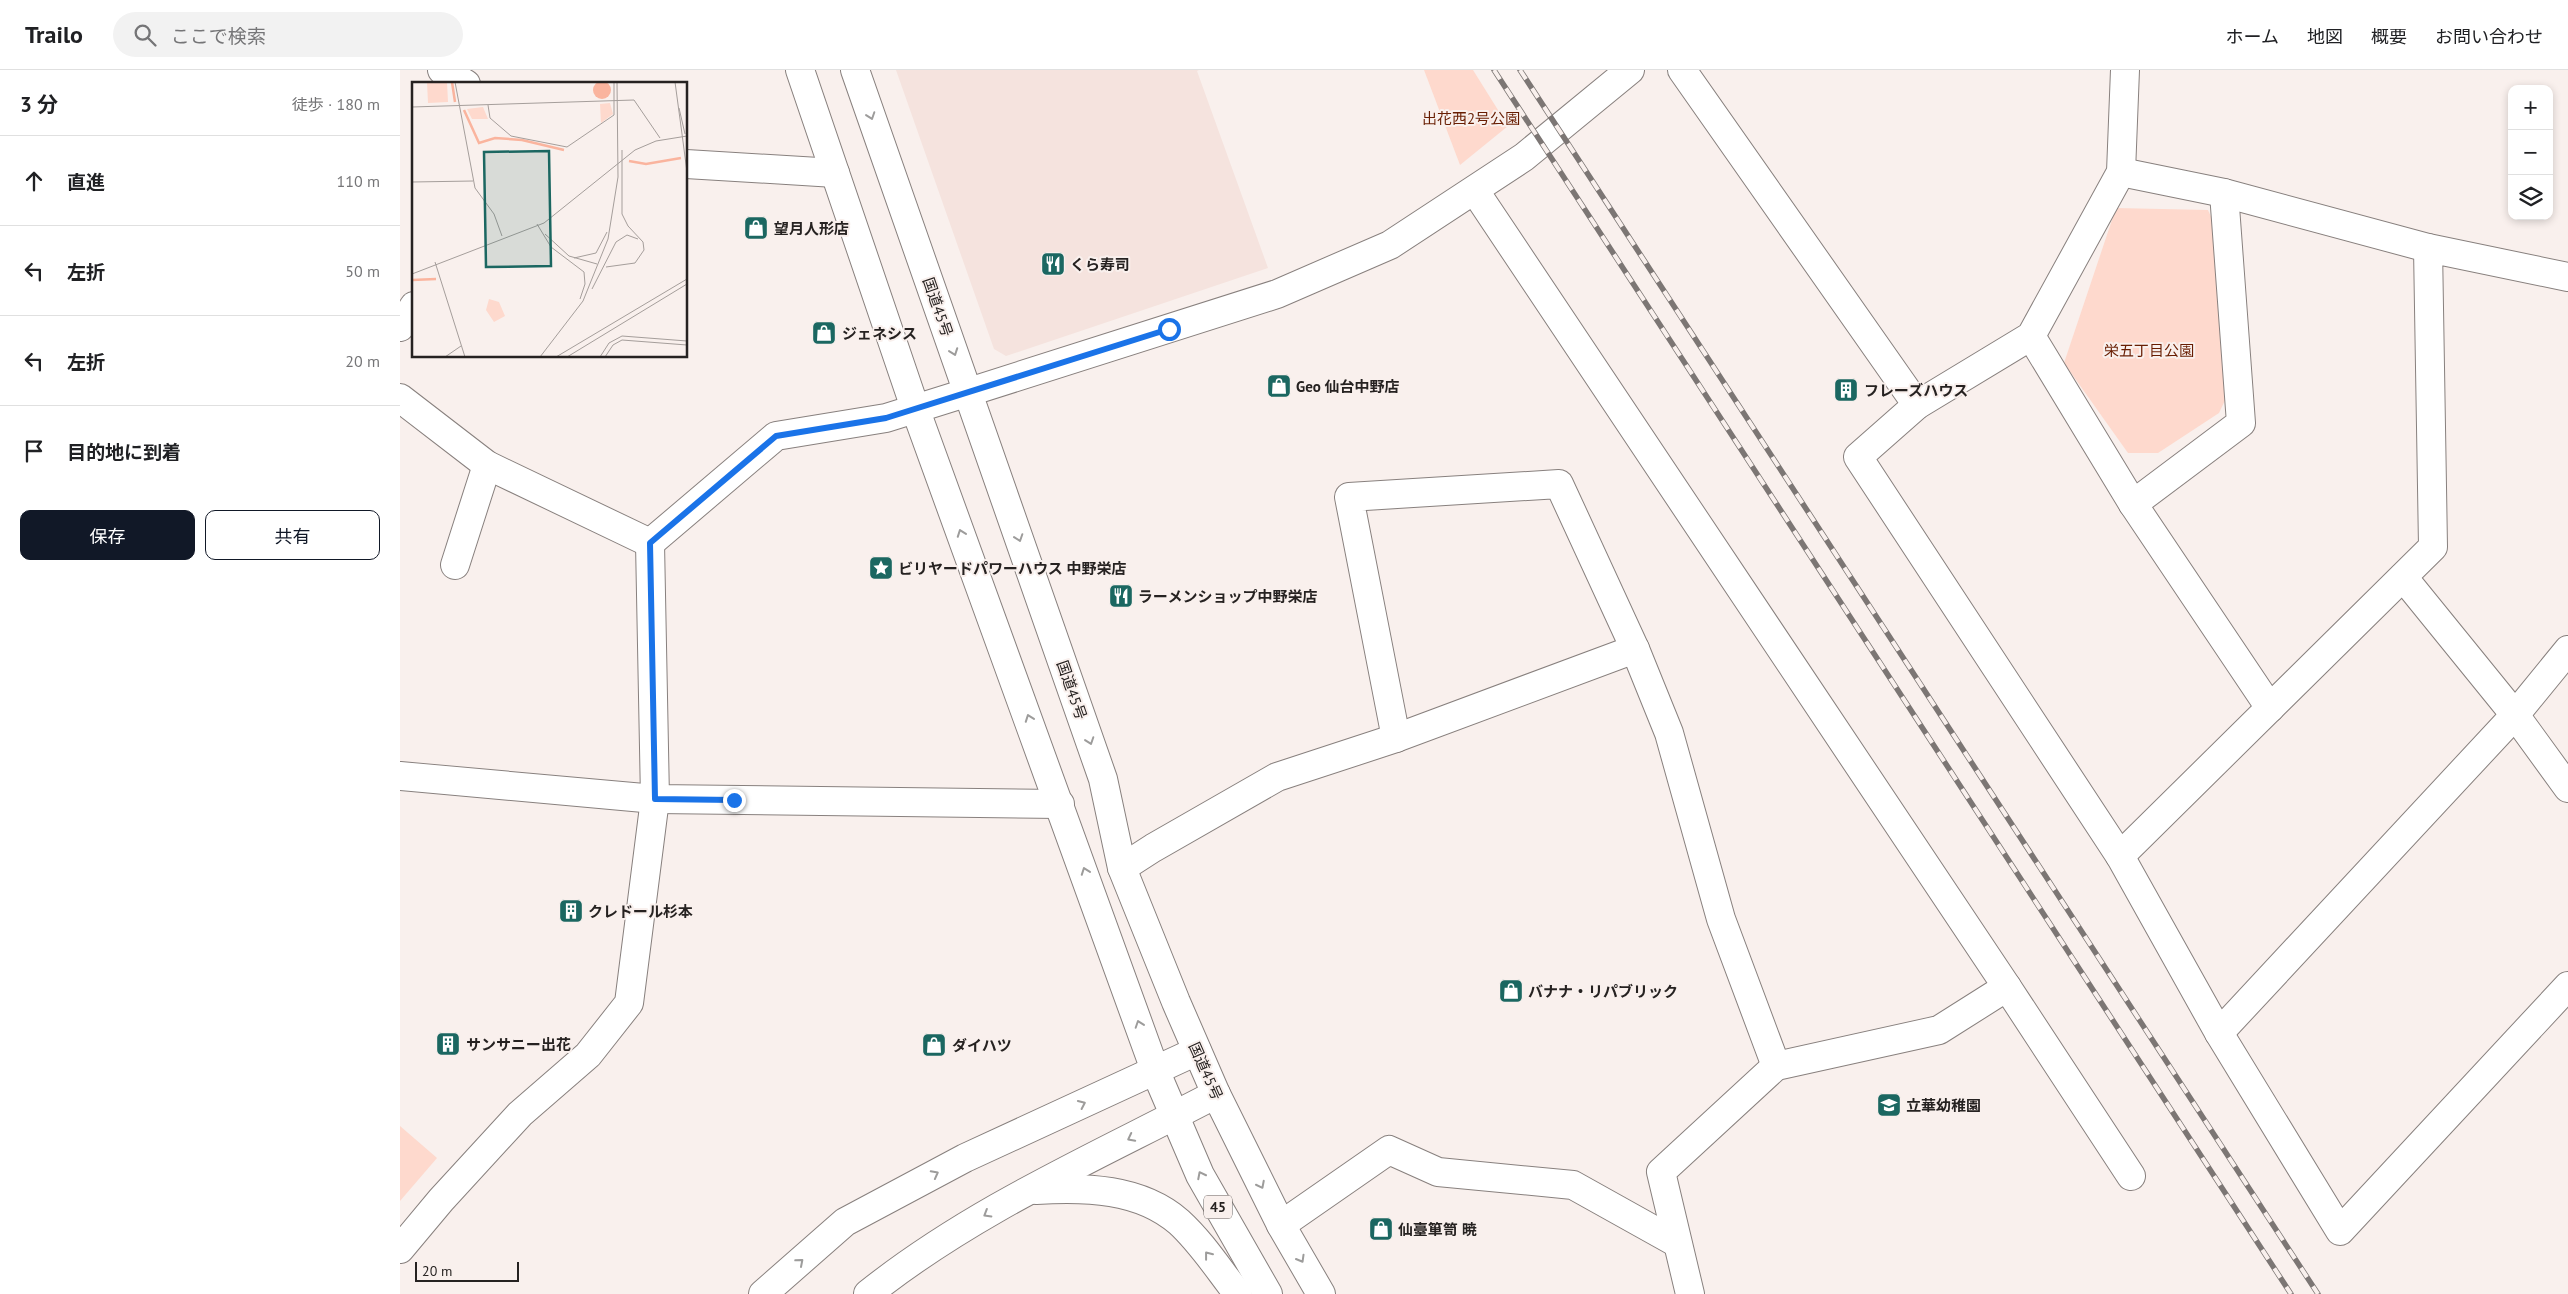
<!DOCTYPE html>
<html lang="ja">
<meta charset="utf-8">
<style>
body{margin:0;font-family:"PT Sans","Noto Sans JP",sans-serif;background:#f2f2f2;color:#202124}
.controls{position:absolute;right:15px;top:15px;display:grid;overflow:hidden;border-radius:10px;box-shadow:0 2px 8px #0003}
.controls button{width:45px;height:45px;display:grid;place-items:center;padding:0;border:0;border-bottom:1px solid #e0e0e0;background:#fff;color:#202124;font:25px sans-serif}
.scale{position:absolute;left:15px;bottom:12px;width:104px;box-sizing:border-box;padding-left:5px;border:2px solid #262221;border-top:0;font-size:14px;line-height:18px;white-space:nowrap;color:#262221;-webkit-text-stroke:4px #f9f0ed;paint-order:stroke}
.stop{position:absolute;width:15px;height:15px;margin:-11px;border:4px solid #1a73e8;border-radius:50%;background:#fff}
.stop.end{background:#1a73e8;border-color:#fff;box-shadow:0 1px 5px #0008}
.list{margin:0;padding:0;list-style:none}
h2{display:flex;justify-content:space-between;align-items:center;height:65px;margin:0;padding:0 20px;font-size:21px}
h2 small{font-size:16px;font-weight:400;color:#757577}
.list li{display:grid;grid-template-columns:32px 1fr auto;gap:15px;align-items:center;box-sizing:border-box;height:90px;padding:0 20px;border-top:1px solid #e0e0e0}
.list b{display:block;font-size:19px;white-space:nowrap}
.list em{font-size:16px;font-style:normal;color:#757577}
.actions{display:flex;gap:10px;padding:15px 20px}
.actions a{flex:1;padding:11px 0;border:1px solid #111827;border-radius:10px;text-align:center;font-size:18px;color:#111827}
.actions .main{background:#111827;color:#fff}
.icon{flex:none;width:28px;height:28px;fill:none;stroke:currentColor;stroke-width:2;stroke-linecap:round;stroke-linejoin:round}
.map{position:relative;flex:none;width:2168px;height:1224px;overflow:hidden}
header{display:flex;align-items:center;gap:30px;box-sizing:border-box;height:70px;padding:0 25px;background:#fff;border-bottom:1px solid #e0e0e0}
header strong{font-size:24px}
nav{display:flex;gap:28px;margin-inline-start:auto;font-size:18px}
.search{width:350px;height:45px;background:#f2f2f2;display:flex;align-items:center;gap:12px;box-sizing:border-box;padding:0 18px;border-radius:28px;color:#757577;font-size:19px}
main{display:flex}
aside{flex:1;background:#fff}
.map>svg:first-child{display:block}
.built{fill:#f5e3de}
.park{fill:#fed9cd}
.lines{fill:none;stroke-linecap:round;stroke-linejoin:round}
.street-casing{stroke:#88807e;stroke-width:30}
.secondary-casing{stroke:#88807e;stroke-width:30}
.highway-casing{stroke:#88807e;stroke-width:30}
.street{stroke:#fff;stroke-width:28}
.secondary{stroke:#fff;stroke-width:28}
.highway{stroke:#fff;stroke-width:28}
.rail-casing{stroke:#7c7674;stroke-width:5.5}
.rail{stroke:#f9f0ed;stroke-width:4;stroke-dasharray:11;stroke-linecap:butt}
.oneway{stroke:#9d9c9b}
.route{stroke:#1a73e8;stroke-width:6}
.labels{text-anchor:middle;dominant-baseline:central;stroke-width:4;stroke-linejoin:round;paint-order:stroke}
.shield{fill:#f9f0ed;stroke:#65605e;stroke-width:1}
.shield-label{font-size:14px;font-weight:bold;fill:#262221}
.park-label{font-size:15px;fill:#681d02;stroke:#f9f0ed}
.poi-label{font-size:15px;font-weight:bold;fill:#262221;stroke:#f9f0ed;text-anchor:start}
.street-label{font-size:15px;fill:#262221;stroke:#f9f0ed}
.inset-river{fill:none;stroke:#fab49e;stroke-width:2.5}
.inset-road{fill:none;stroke:#a59e9b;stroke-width:1}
.view{fill:#1b6761;fill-opacity:0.15;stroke:#1b6761;stroke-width:2.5}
.inset-edge{fill:none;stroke:#262221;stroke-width:2.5}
</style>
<header>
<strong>Trailo</strong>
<div class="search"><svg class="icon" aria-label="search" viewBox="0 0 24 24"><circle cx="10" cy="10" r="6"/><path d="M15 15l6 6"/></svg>ここで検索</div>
<nav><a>ホーム</a><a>地図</a><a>概要</a><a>お問い合わせ</a></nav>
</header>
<main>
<aside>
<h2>3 分<small>徒歩 · 180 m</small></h2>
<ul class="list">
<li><svg class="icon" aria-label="ahead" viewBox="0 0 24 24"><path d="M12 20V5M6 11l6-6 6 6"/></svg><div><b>直進</b></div><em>110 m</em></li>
<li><svg class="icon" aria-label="left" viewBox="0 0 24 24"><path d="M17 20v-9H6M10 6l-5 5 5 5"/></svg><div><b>左折</b></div><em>50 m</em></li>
<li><svg class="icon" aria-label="left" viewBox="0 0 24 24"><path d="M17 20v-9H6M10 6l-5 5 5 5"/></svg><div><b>左折</b></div><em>20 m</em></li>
<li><svg class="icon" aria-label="arrive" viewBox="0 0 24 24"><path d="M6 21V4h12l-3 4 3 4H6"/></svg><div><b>目的地に到着</b></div></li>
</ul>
<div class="actions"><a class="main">保存</a><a>共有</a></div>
</aside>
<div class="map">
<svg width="2168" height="1224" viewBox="0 0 2168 1224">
<rect width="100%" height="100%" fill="#f9f0ed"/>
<!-- built -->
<polygon class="built" points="496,0 799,0 797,1 868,198 606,286 594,279"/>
<!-- park -->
<g class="park">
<polygon points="1024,0 1073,0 1108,56 1060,95"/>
<polygon points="1716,138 1808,140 1822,171 1828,324 1819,343 1758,383 1728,383 1664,293"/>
<polygon points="0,1056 37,1088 0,1131"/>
</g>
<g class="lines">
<defs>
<g id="street">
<polyline points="42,0 66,14"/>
<polyline points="1282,0 1517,335"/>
<polyline points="1725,0 1721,102 1631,266 1517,335 1458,387 1720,786 1819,963 1940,1161 2168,916"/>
<polyline points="286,94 435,103"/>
<polyline points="1721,102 1824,123 2028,178"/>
<polyline points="1075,121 1607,917 1731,1106"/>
<polyline points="0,257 14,236"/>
<polyline points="1631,266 1733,434 1870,638"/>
<polyline points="0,328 87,395 250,473"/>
<polyline points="1733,434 1841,353 1824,123"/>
<polyline points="250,473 376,366 486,348 569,322"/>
<polyline points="55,495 87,395"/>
<polyline points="2003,507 2115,645 2168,718"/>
<polyline points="996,668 949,427 1159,414 1235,579 1269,663 1321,849 1376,996"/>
<polyline points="0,706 255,729 660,734"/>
<polyline points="1720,786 2033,477 2028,178 2168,207"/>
<polyline points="722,798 753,778 877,707 996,668 1235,579"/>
<polyline points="1819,963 2115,645 2168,580"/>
<polyline points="881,1155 989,1080 1038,1102 1173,1115 1277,1173"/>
<polyline points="0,1179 41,1130 120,1044 188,985 229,933 255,729 250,473"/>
<polyline points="1290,1224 1261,1102 1376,996 1539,960 1607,917"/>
</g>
<polyline id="secondary" points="569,322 877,224 990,175 1124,87 1230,0"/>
<g id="highway">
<polyline points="400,0 515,338 755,1000 800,1105 868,1224"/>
<polyline points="455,0 703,709 722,798 776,932 816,1024 881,1155 921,1224"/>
<path d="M636 1120C685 1117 740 1118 779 1152 802 1173 819 1200 838 1224"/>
<polyline points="363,1224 445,1152 565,1088 797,981"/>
<path d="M468 1224C573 1140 698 1086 816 1024"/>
</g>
</defs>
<!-- street casing -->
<use href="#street" class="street-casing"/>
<!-- secondary casing -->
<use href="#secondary" class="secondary-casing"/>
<!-- highway casing -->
<use href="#highway" class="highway-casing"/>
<!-- street -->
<use href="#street" class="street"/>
<!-- secondary -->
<use href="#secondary" class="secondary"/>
<!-- highway -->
<use href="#highway" class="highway"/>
<defs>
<g id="rail">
<polyline points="1094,0 1891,1224"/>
<polyline points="1120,0 1918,1224"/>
</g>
</defs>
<!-- rail casing -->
<use href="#rail" class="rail-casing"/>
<!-- rail -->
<use href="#rail" class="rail"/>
</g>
<!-- one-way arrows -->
<defs><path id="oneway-chevron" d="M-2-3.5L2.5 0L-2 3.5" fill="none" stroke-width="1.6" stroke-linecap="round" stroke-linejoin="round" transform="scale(1.25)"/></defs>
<g class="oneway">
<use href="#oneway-chevron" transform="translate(471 46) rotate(71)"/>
<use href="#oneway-chevron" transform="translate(554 282) rotate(70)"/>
<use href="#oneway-chevron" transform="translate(561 463) rotate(-110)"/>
<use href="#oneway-chevron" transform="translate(619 468) rotate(71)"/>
<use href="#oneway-chevron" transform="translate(629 648) rotate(-110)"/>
<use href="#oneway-chevron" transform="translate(690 671) rotate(71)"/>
<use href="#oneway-chevron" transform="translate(685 801) rotate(-110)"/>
<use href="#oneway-chevron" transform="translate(739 954) rotate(-109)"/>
<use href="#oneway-chevron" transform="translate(682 1034) rotate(-25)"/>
<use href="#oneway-chevron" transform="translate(731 1068) rotate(153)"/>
<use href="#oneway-chevron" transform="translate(535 1104) rotate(-28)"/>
<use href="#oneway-chevron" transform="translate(801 1105) rotate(-117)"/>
<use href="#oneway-chevron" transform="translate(861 1115) rotate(63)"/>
<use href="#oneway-chevron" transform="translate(587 1144) rotate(149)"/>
<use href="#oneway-chevron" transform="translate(808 1185) rotate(-128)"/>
<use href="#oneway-chevron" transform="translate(901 1189) rotate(60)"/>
<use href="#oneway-chevron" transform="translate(400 1192) rotate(-41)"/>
</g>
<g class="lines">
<!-- route -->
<polyline class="route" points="334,730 255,729 250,473 376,366 486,348 769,259"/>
</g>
<!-- icons -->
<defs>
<symbol id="shop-square" viewBox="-11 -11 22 22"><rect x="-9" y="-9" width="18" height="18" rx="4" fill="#1b6761" stroke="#f9f0ed"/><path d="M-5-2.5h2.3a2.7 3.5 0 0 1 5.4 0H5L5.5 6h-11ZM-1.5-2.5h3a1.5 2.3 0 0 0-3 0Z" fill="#fff"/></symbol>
<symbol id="restaurant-square" viewBox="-11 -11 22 22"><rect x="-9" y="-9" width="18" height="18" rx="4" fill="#1b6761" stroke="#f9f0ed"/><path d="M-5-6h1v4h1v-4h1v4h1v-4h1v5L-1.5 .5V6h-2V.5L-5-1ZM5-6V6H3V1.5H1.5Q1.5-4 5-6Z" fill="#fff"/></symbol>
<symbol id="building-square" viewBox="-11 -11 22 22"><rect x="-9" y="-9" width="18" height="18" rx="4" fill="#1b6761" stroke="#f9f0ed"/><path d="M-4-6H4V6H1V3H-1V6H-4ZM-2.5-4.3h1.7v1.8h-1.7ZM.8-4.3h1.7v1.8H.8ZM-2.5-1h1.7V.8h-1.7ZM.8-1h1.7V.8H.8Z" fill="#fff"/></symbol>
<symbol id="sight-square" viewBox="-11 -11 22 22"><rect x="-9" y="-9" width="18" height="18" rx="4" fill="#1b6761" stroke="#f9f0ed"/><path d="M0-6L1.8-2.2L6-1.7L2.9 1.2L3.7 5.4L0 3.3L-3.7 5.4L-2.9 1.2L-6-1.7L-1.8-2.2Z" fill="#fff"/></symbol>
<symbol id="school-square" viewBox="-11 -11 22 22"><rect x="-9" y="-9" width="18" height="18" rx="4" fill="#1b6761" stroke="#f9f0ed"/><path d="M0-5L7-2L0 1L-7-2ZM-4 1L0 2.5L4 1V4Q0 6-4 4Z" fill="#fff"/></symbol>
</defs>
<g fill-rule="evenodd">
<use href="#shop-square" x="342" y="144" width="28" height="28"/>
<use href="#restaurant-square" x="639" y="180" width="28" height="28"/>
<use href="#shop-square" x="410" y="249" width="28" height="28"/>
<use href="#shop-square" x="865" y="302" width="28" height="28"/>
<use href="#building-square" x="1432" y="306" width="28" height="28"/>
<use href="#sight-square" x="467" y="484" width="28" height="28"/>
<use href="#restaurant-square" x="707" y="512" width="28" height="28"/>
<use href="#building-square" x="157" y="827" width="28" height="28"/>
<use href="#shop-square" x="1097" y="907" width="28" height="28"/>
<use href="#building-square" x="34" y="960" width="28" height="28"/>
<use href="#shop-square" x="520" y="961" width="28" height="28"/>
<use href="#school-square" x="1475" y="1021" width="28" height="28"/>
<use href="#shop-square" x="967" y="1145" width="28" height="28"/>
</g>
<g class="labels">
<!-- shield labels -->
<rect class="shield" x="804" y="1125.5" width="28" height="23" rx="4"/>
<g class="shield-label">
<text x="818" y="1137">45</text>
</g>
<!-- park labels -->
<g class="park-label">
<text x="1071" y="48">出花西2号公園</text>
<text x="1749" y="280">栄五丁目公園</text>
</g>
<!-- poi labels -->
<g class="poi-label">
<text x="374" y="158">望月人形店</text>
<text x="670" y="194">くら寿司</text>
<text x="442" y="263">ジェネシス</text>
<text x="896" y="316">Geo 仙台中野店</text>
<text x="1464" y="320">フレーズハウス</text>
<text x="498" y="498">ビリヤードパワーハウス 中野栄店</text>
<text x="738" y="526">ラーメンショップ中野栄店</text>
<text x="188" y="841">クレドール杉本</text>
<text x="1128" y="921">バナナ・リパブリック</text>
<text x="66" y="974">サンサニー出花</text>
<text x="552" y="975">ダイハツ</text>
<text x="1506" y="1035">立華幼稚園</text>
<text x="998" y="1159">仙臺箪笥 暁</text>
</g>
<!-- street labels -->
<g class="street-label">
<text transform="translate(538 237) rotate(71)">国道45号</text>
<text transform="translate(672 620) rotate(71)">国道45号</text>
<text transform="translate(806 1001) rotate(66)">国道45号</text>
</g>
</g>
<!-- overview -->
<g transform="translate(12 12)">
<rect width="275" height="275" fill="#f9f0ed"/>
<path d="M15 0H35L36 20 16 21ZM198 21 201 32 189 41 188 22ZM71 25 76 37H60L55 27ZM77 217 87 220 93 234 82 240 74 228Z" fill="#fed9cd"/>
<path d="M181 8a9 9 0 1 1 18 0a9 9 0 1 1-18 0Z" fill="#fab49e"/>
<path class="inset-river" d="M40 0 43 20M52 28 67 61 83 56 110 58 152 68M217 79 234 82 269 76M0 198 24 197"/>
<path class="inset-road" d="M43 0 63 106 82 132 90 154M263 0 270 52M76 23 78 36 99 54 155 65 202 33V0M0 25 222 18 248 56M267 26 273 52M270 52 275 90M0 100 61 99M125 142 139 165 172 190 173 202 168 217M133 152 157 174 185 182M162 176 184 171 195 150M23 180 53 275M194 185 223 181 232 168 231 160 216 144 210 132V68M0 192 132 141 223 68 244 59 275 54M180 207 204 160 215 153 226 157M33 275 49 264M128 275 171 219 196 157 206 95 205 0M144 275 275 197M155 275 275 202M188 275 197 261 210 254 275 259M193 275 201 263 210 258 275 263"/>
<path class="view" d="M137 69 139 184 74 185 72 70Z"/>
<rect width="275" height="275" class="inset-edge"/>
</g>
</svg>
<div class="controls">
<button>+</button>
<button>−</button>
<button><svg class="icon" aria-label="layers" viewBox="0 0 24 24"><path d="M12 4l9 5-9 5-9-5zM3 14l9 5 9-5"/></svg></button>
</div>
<div class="scale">20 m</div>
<div class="stop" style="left:769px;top:259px"></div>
<div class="stop end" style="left:334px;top:730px"></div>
</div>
</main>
